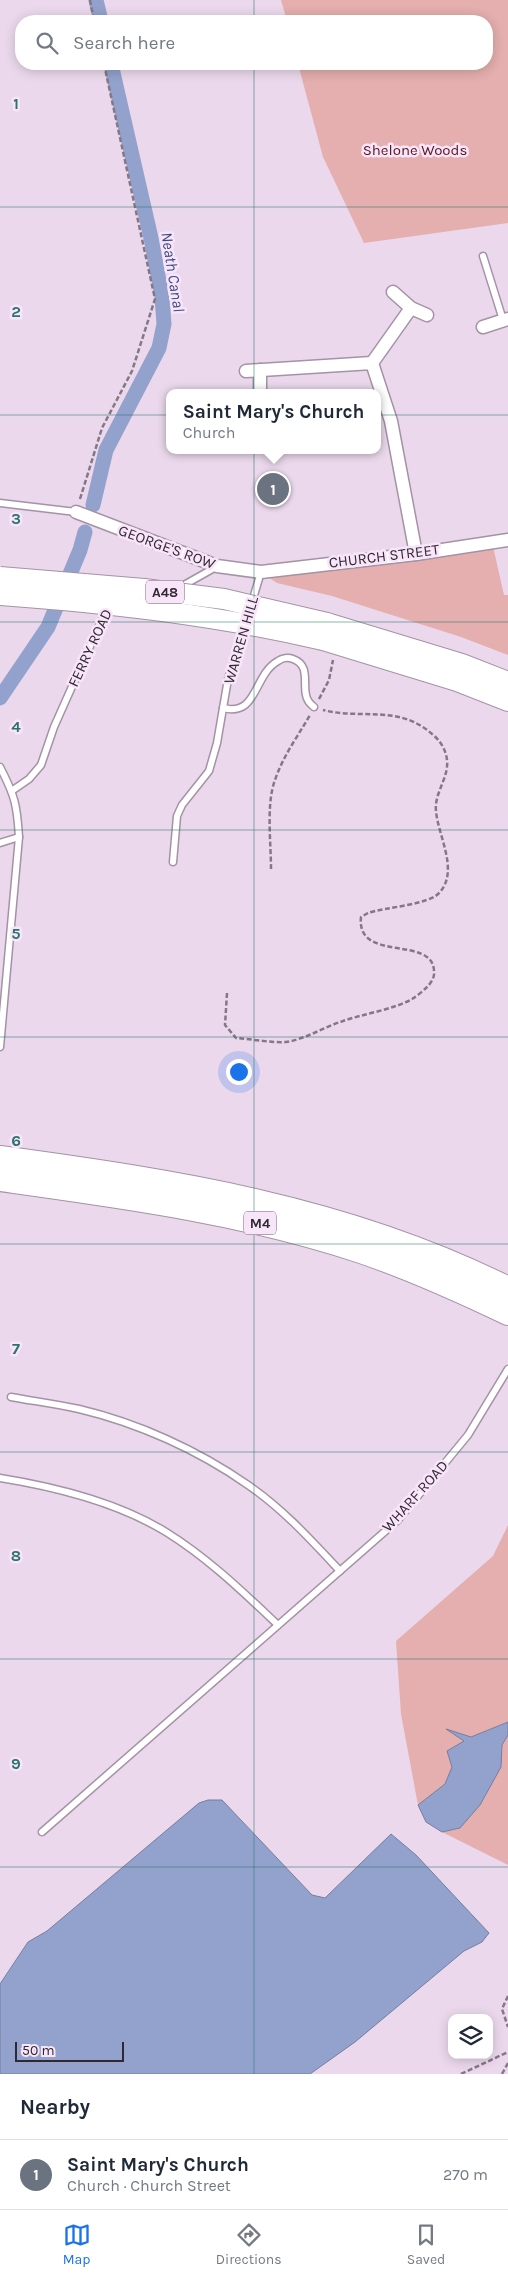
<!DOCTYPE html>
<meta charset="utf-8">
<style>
body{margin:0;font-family:Karla,sans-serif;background:#f2f2f3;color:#1f2937}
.controls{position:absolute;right:15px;bottom:15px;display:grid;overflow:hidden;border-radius:10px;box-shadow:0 2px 12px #0003}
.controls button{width:45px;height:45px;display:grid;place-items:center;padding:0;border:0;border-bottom:1px solid #e0e1e3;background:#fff;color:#1f2937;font:25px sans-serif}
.scale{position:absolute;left:15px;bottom:12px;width:109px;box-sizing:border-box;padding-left:5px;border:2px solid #302930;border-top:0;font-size:14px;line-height:18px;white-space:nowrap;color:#302930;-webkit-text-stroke:4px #f8e5f9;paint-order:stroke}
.you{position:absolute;left:238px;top:1071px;width:18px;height:18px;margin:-12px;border:4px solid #fff;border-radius:50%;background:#1a73e8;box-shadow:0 0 0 8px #1a73e833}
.badge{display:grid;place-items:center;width:32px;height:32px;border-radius:50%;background:#1a73e8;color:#fff;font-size:16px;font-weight:700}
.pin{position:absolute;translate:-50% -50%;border:2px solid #fff;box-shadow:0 1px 5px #0006}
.popup{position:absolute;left:166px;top:389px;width:215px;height:65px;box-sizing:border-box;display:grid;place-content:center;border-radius:10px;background:#fff;filter:drop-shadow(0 1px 4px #0005);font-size:16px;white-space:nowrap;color:#747a83}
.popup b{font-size:19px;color:#1f2937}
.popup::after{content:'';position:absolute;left:50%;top:100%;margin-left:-10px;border:10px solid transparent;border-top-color:#fff}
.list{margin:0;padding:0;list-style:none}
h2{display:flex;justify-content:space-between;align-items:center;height:65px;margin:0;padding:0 20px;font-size:21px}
h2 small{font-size:16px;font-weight:400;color:#747a83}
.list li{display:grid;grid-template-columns:32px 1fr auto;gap:15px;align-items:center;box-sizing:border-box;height:70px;padding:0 20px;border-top:1px solid #e0e1e3}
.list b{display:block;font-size:19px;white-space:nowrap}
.list p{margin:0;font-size:16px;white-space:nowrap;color:#747a83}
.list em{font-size:16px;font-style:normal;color:#747a83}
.icon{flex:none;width:28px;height:28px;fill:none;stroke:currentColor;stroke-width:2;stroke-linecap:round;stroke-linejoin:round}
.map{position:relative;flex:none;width:508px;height:2074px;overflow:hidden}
.search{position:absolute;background:#fff;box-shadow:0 2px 12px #0003;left:15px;right:15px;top:15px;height:55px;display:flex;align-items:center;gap:12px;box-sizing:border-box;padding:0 18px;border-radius:20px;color:#747a83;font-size:19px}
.sheet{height:135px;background:#fff}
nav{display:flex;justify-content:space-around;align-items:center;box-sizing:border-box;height:70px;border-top:1px solid #e0e1e3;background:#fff;font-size:14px;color:#747a83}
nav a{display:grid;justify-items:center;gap:2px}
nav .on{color:#1a73e8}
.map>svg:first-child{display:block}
.green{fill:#e4afae}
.water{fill:#93a2cd;stroke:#757e9e}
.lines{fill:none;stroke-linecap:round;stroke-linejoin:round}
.canal{stroke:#93a2cd;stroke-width:15}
.service-casing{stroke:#a492a5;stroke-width:9}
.minor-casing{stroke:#a492a5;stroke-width:15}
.primary-casing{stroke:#a492a5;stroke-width:22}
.motorway-casing{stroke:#a492a5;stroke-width:26}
.path{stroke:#847885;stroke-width:2.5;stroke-dasharray:5 2.5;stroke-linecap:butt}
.service{stroke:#fff;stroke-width:6}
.minor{stroke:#fff;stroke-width:12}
.primary{stroke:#fff;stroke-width:20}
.motorway{stroke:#fff;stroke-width:24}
.primary-bridge-casing{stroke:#a492a5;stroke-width:22;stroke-linecap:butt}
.primary-bridge{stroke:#fff;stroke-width:20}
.grid{fill:none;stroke:#2b746e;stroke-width:1;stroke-opacity:0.55}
.labels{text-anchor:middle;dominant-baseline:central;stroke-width:5;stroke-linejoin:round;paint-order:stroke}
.shield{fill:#f8e5f9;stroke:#6c616c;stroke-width:1}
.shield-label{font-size:14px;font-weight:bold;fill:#302930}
.park-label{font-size:15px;fill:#58161c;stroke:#f8e5f9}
.street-label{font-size:15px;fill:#302930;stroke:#f8e5f9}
.water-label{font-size:16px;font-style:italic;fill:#3a4b83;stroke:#f8e5f9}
.grid-label{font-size:16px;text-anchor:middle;font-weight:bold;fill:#2b746e;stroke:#f8e5f9;stroke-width:5;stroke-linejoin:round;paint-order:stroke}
</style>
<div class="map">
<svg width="508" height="2074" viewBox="0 0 508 2074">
<rect width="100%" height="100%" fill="#ebd8ec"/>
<!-- green -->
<g class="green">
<polygon points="281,0 508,0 508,223 364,243 323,157 298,64 487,64 487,21 287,21"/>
<polygon points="492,542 504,595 508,595 508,655 461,637 332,596 277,583 261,572"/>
<polygon points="508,1525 508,1722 471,1737 449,1730 464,1741 445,1784 418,1805 401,1714 396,1641 493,1556"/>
<polygon points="508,1735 508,1865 442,1832 460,1828 502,1758 502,1745"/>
</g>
<!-- water -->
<g class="water">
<polygon points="508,1722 508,1735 502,1745 501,1767 480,1805 460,1828 442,1832 426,1822 418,1805 445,1784 452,1767 447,1751 464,1741 446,1729 471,1737"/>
<polygon points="208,1800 222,1800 312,1895 325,1898 391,1834 416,1855 489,1933 482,1942 464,1951 355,2042 310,2074 0,2074 0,1984 28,1942 47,1931 199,1803"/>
</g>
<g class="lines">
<!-- canal -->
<g class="canal">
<polyline points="96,0 101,21"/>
<polyline points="93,505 106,450 159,348 164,324 162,297 151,238 111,64"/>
<polyline points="0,698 48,627 80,550 85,532"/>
</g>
<defs>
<g id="service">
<polyline points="483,256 503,320"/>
<polyline points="0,503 76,512"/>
<polyline points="178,586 184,585 216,567"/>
<polyline points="252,602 261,572"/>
<path d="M223 708C258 717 253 675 278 661 282 658 288 657 293 659 310 665 303 682 306 695 307 701 310 704 314 707"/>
<path d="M0 767C15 796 17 805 19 837L0 1047"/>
<polyline points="13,790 29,779 41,765 54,727 107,608"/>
<polyline points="0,843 19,837"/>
<polyline points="173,862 177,816 182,805 209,771 217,743 228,679 245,626"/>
<path d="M11 1397C33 1401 56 1404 79 1409 138 1423 198 1450 248 1485 283 1509 311 1540 340 1571"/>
<path d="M0 1478C56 1487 117 1502 166 1532 208 1558 243 1592 278 1625"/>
<polyline points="42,1832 398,1520 468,1435 508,1369"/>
</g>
<g id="minor">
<polyline points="393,292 411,308 427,315"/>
<polyline points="483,327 508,319"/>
<polyline points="372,363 411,308"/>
<polyline points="260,370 260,391"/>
<polyline points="246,371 372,363 391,421 416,554"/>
<polyline points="76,512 217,566 261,572 416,554 508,540"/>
</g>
<g id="primary">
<polyline points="327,623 462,664 508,682"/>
<polyline points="323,640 457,681 508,701"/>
</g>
<g id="motorway">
<path d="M0 1158C177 1182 346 1208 508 1289"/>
<path d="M0 1179C122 1196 244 1212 361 1251 411 1268 460 1290 508 1313"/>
</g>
</defs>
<!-- service casing -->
<use href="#service" class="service-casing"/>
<!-- minor casing -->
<use href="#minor" class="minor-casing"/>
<!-- primary casing -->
<use href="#primary" class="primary-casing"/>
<!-- motorway casing -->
<use href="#motorway" class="motorway-casing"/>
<!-- path -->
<g class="path">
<polyline points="90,0 94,21"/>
<polyline points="80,499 102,428 132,371 155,299 104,64"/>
<polyline points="319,699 329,680 333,660"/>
<path d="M271 869C271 842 266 804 275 780 283 756 298 736 310 715"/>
<path d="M227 993 225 1025 236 1038C252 1039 270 1043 286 1042 306 1039 324 1027 343 1021 363 1014 395 1009 412 999 417 996 423 991 427 987 431 983 435 977 434 971 433 935 356 963 361 917L368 913C385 907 430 905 440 892 459 870 438 836 436 811 434 793 449 778 447 760 446 750 440 740 432 734 398 704 362 720 323 710"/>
<polyline points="508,1996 502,2009 508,2027"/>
<polyline points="461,2074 508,2052"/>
<polyline points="502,2074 508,2063"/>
</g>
<!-- service -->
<use href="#service" class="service"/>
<!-- minor -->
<use href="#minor" class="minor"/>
<!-- primary -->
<use href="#primary" class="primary"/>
<!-- motorway -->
<use href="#motorway" class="motorway"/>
<defs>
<g id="primary-bridge">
<polyline points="0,577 144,589 224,599 327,623"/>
<path d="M0 595C109 603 216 615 323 640"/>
</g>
</defs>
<!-- primary-bridge casing -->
<use href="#primary-bridge" class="primary-bridge-casing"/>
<!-- primary-bridge -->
<use href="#primary-bridge" class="primary-bridge"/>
</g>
<!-- grid -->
<path class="grid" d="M254 0V21M254 64V2074M0 207H508M0 415H508M0 622H508M0 830H508M0 1037H508M0 1244H508M0 1452H508M0 1659H508M0 1867H508"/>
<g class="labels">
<!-- shield labels -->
<g class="shield">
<rect x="146" y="580.5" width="38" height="23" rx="4"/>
<rect x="244" y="1211.5" width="32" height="23" rx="4"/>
</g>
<g class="shield-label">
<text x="165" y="592">A48</text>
<text x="260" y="1223">M4</text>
</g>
<!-- park labels -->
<g class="park-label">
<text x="415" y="150">Shelone Woods</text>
</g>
<!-- street labels -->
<g class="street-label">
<text transform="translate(167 547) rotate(20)">GEORGE'S ROW</text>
<text transform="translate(384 556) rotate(-7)">CHURCH STREET</text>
<text transform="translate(241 640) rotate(-74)">WARREN HILL</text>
<text transform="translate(90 648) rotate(-65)">FERRY ROAD</text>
<text transform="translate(415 1496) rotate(-48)">WHARF ROAD</text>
</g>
<!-- water labels -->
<g class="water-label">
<text transform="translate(173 272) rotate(81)">Neath Canal</text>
</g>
</g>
<g class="grid-label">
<text x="16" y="109">1</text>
<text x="16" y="317">2</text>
<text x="16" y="524">3</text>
<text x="16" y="732">4</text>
<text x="16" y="939">5</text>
<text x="16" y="1146">6</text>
<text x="16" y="1354">7</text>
<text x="16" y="1561">8</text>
<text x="16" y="1769">9</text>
</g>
</svg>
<div class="controls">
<button><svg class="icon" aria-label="layers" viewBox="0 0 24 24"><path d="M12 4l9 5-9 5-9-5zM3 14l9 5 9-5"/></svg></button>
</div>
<div class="scale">50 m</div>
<div class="you"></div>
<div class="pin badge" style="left:273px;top:489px;background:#6b7280">1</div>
<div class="popup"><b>Saint Mary's Church</b>Church</div>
<div class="search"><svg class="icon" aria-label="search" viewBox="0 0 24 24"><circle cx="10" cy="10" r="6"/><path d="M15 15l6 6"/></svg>Search here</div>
</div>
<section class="sheet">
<h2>Nearby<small></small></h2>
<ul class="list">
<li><span class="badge" style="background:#6b7280">1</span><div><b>Saint Mary's Church</b><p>Church · Church Street</p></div><em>270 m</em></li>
</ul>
</section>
<nav>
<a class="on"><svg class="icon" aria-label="map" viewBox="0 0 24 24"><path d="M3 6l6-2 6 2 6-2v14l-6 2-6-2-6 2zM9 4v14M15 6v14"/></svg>Map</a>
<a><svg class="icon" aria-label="directions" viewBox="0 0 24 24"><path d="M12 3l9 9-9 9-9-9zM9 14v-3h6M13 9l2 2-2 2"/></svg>Directions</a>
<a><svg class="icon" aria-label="saved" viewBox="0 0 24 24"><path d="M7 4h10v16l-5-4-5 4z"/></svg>Saved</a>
</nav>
